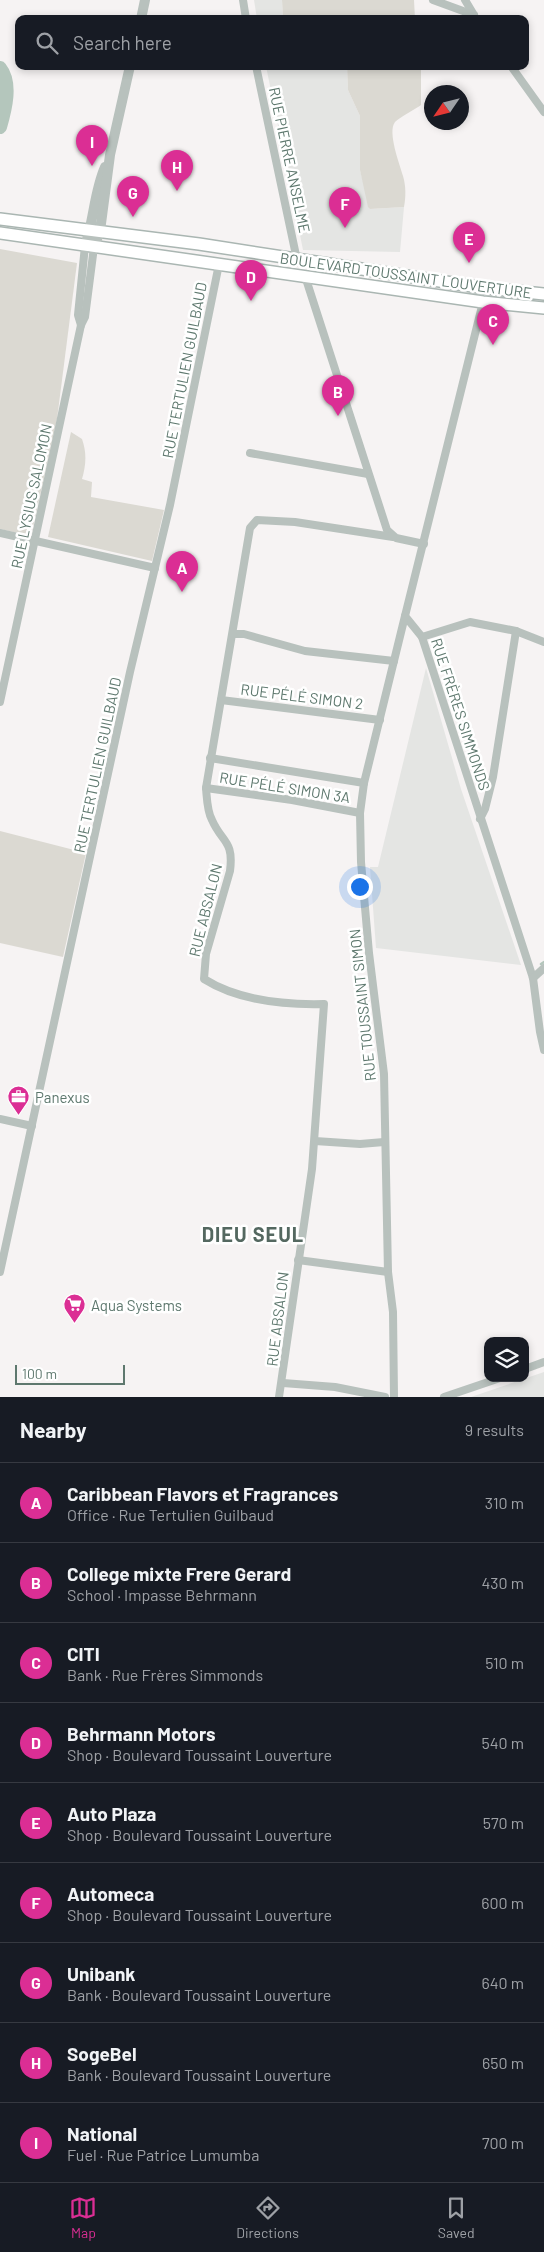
<!DOCTYPE html>
<meta charset="utf-8">
<style>
body{margin:0;font-family:Barlow,sans-serif;background:#242831;color:#f1f3f6}
.controls{position:absolute;right:15px;bottom:15px;display:grid;overflow:hidden;border-radius:10px;box-shadow:0 2px 8px #0003}
.controls button{width:45px;height:45px;display:grid;place-items:center;padding:0;border:0;border-bottom:1px solid #363941;background:#171b24;color:#f1f3f6;font:25px sans-serif}
.compass{position:absolute;left:424px;top:85px;width:45px;height:45px;border-radius:50%;background:#171b24;box-shadow:0 2px 8px #0003;rotate:235deg}
.scale{position:absolute;left:15px;bottom:12px;width:110px;box-sizing:border-box;padding-left:5px;border:2px solid #5e786e;border-top:0;font-size:14px;line-height:18px;white-space:nowrap;color:#5e786e;-webkit-text-stroke:4px #fff;paint-order:stroke}
.you{position:absolute;left:359px;top:886px;width:18px;height:18px;margin:-12px;border:4px solid #fff;border-radius:50%;background:#1a73e8;box-shadow:0 0 0 8px #1a73e833}
.badge{display:grid;place-items:center;width:32px;height:32px;border-radius:50%;background:#db2e94;color:#fff;font-size:16px;font-weight:700}
.pin{position:absolute;translate:-50% -41px;filter:drop-shadow(0 1px 2px #0008)}
.pin::after{content:'';position:absolute;top:26px;width:18px;height:15px;background:inherit;clip-path:polygon(0 0,100% 0,50% 100%)}
.list{margin:0;padding:0;list-style:none}
h2{display:flex;justify-content:space-between;align-items:center;height:65px;margin:0;padding:0 20px;font-size:21px}
h2 small{font-size:16px;font-weight:400;color:#9ea1a6}
.list li{display:grid;grid-template-columns:32px 1fr auto;gap:15px;align-items:center;box-sizing:border-box;height:80px;padding:0 20px;border-top:1px solid #363941}
.list b{display:block;font-size:19px;white-space:nowrap}
.list p{margin:0;font-size:16px;white-space:nowrap;color:#9ea1a6}
.list em{font-size:16px;font-style:normal;color:#9ea1a6}
.icon{flex:none;width:28px;height:28px;fill:none;stroke:currentColor;stroke-width:2;stroke-linecap:round;stroke-linejoin:round}
.map{position:relative;flex:none;width:544px;height:1397px;overflow:hidden}
.search{position:absolute;background:#171b24;box-shadow:0 2px 8px #0003;left:15px;right:15px;top:15px;height:55px;display:flex;align-items:center;gap:12px;box-sizing:border-box;padding:0 18px;border-radius:10px;color:#9ea1a6;font-size:19px}
.sheet{height:785px;background:#171b24}
nav{display:flex;justify-content:space-around;align-items:center;box-sizing:border-box;height:70px;border-top:1px solid #363941;background:#171b24;font-size:14px;color:#9ea1a6}
nav a{display:grid;justify-items:center;gap:2px}
nav .on{color:#db2e94}
.map>svg:first-child{display:block}
.built{fill:#e4e5e3}
.green{fill:#dbd9d2}
.lines{fill:none;stroke-linecap:round;stroke-linejoin:round}
.stream{stroke:#b4c6bc;stroke-width:2.5}
.river{stroke:#b4c6bc;stroke-width:14}
.secondary-casing{stroke:#aab6b2;stroke-width:14}
.minor{stroke:#b8c1bd;stroke-width:8}
.tertiary{stroke:#b8c1bd;stroke-width:10}
.secondary{stroke:#fff;stroke-width:11}
.labels{text-anchor:middle;dominant-baseline:central;stroke-width:5;stroke-linejoin:round;paint-order:stroke}
.street-label{font-size:15px;fill:#5e786e;stroke:#fff}
.poi-label{font-size:15px;fill:#5e786e;stroke:#fff;text-anchor:start}
.district-label{font-size:20px;font-weight:bold;letter-spacing:1px;fill:#546860;stroke:#fff}
</style>
<div class="map">
<svg width="544" height="1397" viewBox="0 0 544 1397">
<rect width="100%" height="100%" fill="#f6f3f3"/>
<!-- built -->
<g class="built">
<polygon points="254,0 282,0 283,19 257,19"/>
<polygon points="266,66 347,66 348,90 360,116 360,170 370,209 404,207 400,252 303,250"/>
<polygon points="426,668 461,789 521,965 376,948 370,867 378,867"/>
<polygon points="544,1372 544,1397 471,1397"/>
</g>
<!-- green -->
<g class="green">
<polygon points="254,0 414,0 415,19 283,19 282,0"/>
<path d="M347 66H421V105C414 110 400 117 395 122 387 132 400 165 403 176 406 186 406 197 404 207L370 209 368 207 360 170V116L348 90Z"/>
<polygon points="0,249 77,263 57,419 31,536 0,529"/>
<path d="M71 432 82 439C87 453 86 465 82 479L92 482 91 497 164 510 152 561 48 537Z"/>
<polygon points="0,831 86,853 63,957 0,943"/>
</g>
<g class="lines">
<!-- stream -->
<polyline class="stream" points="541,964 544,962"/>
<!-- river -->
<path class="river" d="M0 68C12 83 5 110 0 127"/>
<defs>
<g id="secondary">
<polyline points="0,219 199,244 485,288 544,294"/>
<polyline points="0,233 483,302 544,308"/>
</g>
</defs>
<!-- secondary casing -->
<use href="#secondary" class="secondary-casing"/>
<!-- minor -->
<g class="minor">
<polyline points="243,0 246,19"/>
<polyline points="433,0 474,15"/>
<polyline points="465,0 474,15"/>
<polyline points="256,66 297,260"/>
<polyline points="511,66 544,112"/>
<polyline points="305,276 387,530 396,538 424,544"/>
<polyline points="483,302 405,616 422,637 533,978 540,1032 544,1050"/>
<polyline points="81,325 78,315 85,246"/>
<polyline points="250,453 368,474"/>
<polyline points="0,533 155,568"/>
<polyline points="233,634 244,634 305,651 394,661"/>
<polyline points="422,637 470,622 516,631 544,642"/>
<polyline points="221,700 380,720"/>
<polyline points="0,702 81,325 85,317 94,247"/>
<polyline points="210,758 364,783"/>
<polyline points="206,788 292,800 360,813"/>
<polyline points="480,819 485,809 493,777 516,631"/>
<polyline points="533,978 544,968"/>
<polyline points="0,1119 32,1126"/>
<polyline points="315,1141 360,1144 384,1142"/>
<polyline points="298,1260 388,1272"/>
<polyline points="0,1272 130,672 170,505 219,264"/>
<polyline points="525,1369 544,1362"/>
<polyline points="283,1383 335,1387 385,1397"/>
<path d="M279 1397 312 1169 324 1004C284 1005 239 1001 204 979L206 954 230 871C234 840 222 843 212 820 207 811 207 799 206 788L250 528 257 520 295 522 393 537"/>
<polyline points="394,1397 393,1312 388,1272 384,1074 369,953 361,862 360,813 364,783 405,616"/>
<polyline points="444,1397 500,1378"/>
</g>
<!-- tertiary -->
<g class="tertiary">
<polyline points="141,19 145,0"/>
<path d="M85 246C94 220 94 192 105 167"/>
<polyline points="94,247 100,231 110,155 130,66"/>
</g>
<!-- secondary -->
<use href="#secondary" class="secondary"/>
</g>
<!-- icons -->
<defs>
<symbol id="office-pin" viewBox="-11 -11 22 30"><path d="M0 17L-7.5 6A9.5 9.5 0 1 1 7.5 6Z" fill="#db2e94" stroke="#fff"/><path d="M-6-3h4V-5.5h4V-3h4V5H-6ZM-1-4.5V-3h2v-1.5ZM-6 0V1H6V0Z" fill="#fff"/></symbol>
<symbol id="supermarket-pin" viewBox="-11 -11 22 30"><path d="M0 17L-7.5 6A9.5 9.5 0 1 1 7.5 6Z" fill="#db2e94" stroke="#fff"/><path d="M-6-5.5h2.5l.6 2H6L4.5 2H-2.5L-4.4-4H-6ZM-1.5 3.2a1.3 1.3 0 1 0 .1 0ZM3 3.2a1.3 1.3 0 1 0 .1 0Z" fill="#fff"/></symbol>
</defs>
<g fill-rule="evenodd">
<use href="#office-pin" x="6" y="1084" width="25" height="34"/>
<use href="#supermarket-pin" x="62" y="1292" width="25" height="34"/>
</g>
<g class="labels">
<!-- street labels -->
<g class="street-label">
<text transform="translate(290 160) rotate(78)">RUE PIERRE ANSELME</text>
<text transform="translate(406 275) rotate(8)">BOULEVARD TOUSSAINT LOUVERTURE</text>
<text transform="translate(184 370) rotate(-79)">RUE TERTULIEN GUILBAUD</text>
<text transform="translate(31 496) rotate(-78)">RUE LYSIUS SALOMON</text>
<text transform="translate(302 696) rotate(7)">RUE PÉLÉ SIMON 2</text>
<text transform="translate(461 714) rotate(72)">RUE FRÈRES SIMMONDS</text>
<text transform="translate(97 765) rotate(-78)">RUE TERTULIEN GUILBAUD</text>
<text transform="translate(285 787) rotate(9)">RUE PÉLÉ SIMON 3A</text>
<text transform="translate(205 910) rotate(-76)">RUE ABSALON</text>
<text transform="translate(362 1005) rotate(-96)">RUE TOUSSAINT SIMON</text>
<text transform="translate(277 1319) rotate(-83)">RUE ABSALON</text>
</g>
<!-- poi labels -->
<g class="poi-label">
<text x="35" y="1097">Panexus</text>
<text x="91" y="1305">Aqua Systems</text>
</g>
<!-- district labels -->
<g class="district-label">
<text x="253" y="1234">DIEU SEUL</text>
</g>
</g>
</svg>
<div class="controls">
<button><svg class="icon" aria-label="layers" viewBox="0 0 24 24"><path d="M12 4l9 5-9 5-9-5zM3 14l9 5 9-5"/></svg></button>
</div>
<svg class="compass" viewBox="-18 -18 36 36"><path d="M0-13l5 13h-10z" fill="#e53935"/><path d="M0 13l5-13h-10z" fill="#9ea1a6"/></svg>
<div class="scale">100 m</div>
<div class="you"></div>
<div class="pin badge" style="left:182px;top:592px">A</div>
<div class="pin badge" style="left:338px;top:416px">B</div>
<div class="pin badge" style="left:493px;top:345px">C</div>
<div class="pin badge" style="left:251px;top:301px">D</div>
<div class="pin badge" style="left:469px;top:263px">E</div>
<div class="pin badge" style="left:345px;top:228px">F</div>
<div class="pin badge" style="left:133px;top:217px">G</div>
<div class="pin badge" style="left:177px;top:191px">H</div>
<div class="pin badge" style="left:92px;top:166px">I</div>
<div class="search"><svg class="icon" aria-label="search" viewBox="0 0 24 24"><circle cx="10" cy="10" r="6"/><path d="M15 15l6 6"/></svg>Search here</div>
</div>
<section class="sheet">
<h2>Nearby<small>9 results</small></h2>
<ul class="list">
<li><span class="badge">A</span><div><b>Caribbean Flavors et Fragrances</b><p>Office · Rue Tertulien Guilbaud</p></div><em>310 m</em></li>
<li><span class="badge">B</span><div><b>College mixte Frere Gerard</b><p>School · Impasse Behrmann</p></div><em>430 m</em></li>
<li><span class="badge">C</span><div><b>CITI</b><p>Bank · Rue Frères Simmonds</p></div><em>510 m</em></li>
<li><span class="badge">D</span><div><b>Behrmann Motors</b><p>Shop · Boulevard Toussaint Louverture</p></div><em>540 m</em></li>
<li><span class="badge">E</span><div><b>Auto Plaza</b><p>Shop · Boulevard Toussaint Louverture</p></div><em>570 m</em></li>
<li><span class="badge">F</span><div><b>Automeca</b><p>Shop · Boulevard Toussaint Louverture</p></div><em>600 m</em></li>
<li><span class="badge">G</span><div><b>Unibank</b><p>Bank · Boulevard Toussaint Louverture</p></div><em>640 m</em></li>
<li><span class="badge">H</span><div><b>SogeBel</b><p>Bank · Boulevard Toussaint Louverture</p></div><em>650 m</em></li>
<li><span class="badge">I</span><div><b>National</b><p>Fuel · Rue Patrice Lumumba</p></div><em>700 m</em></li>
</ul>
</section>
<nav>
<a class="on"><svg class="icon" aria-label="map" viewBox="0 0 24 24"><path d="M3 6l6-2 6 2 6-2v14l-6 2-6-2-6 2zM9 4v14M15 6v14"/></svg>Map</a>
<a><svg class="icon" aria-label="directions" viewBox="0 0 24 24"><path d="M12 3l9 9-9 9-9-9zM9 14v-3h6M13 9l2 2-2 2"/></svg>Directions</a>
<a><svg class="icon" aria-label="saved" viewBox="0 0 24 24"><path d="M7 4h10v16l-5-4-5 4z"/></svg>Saved</a>
</nav>
